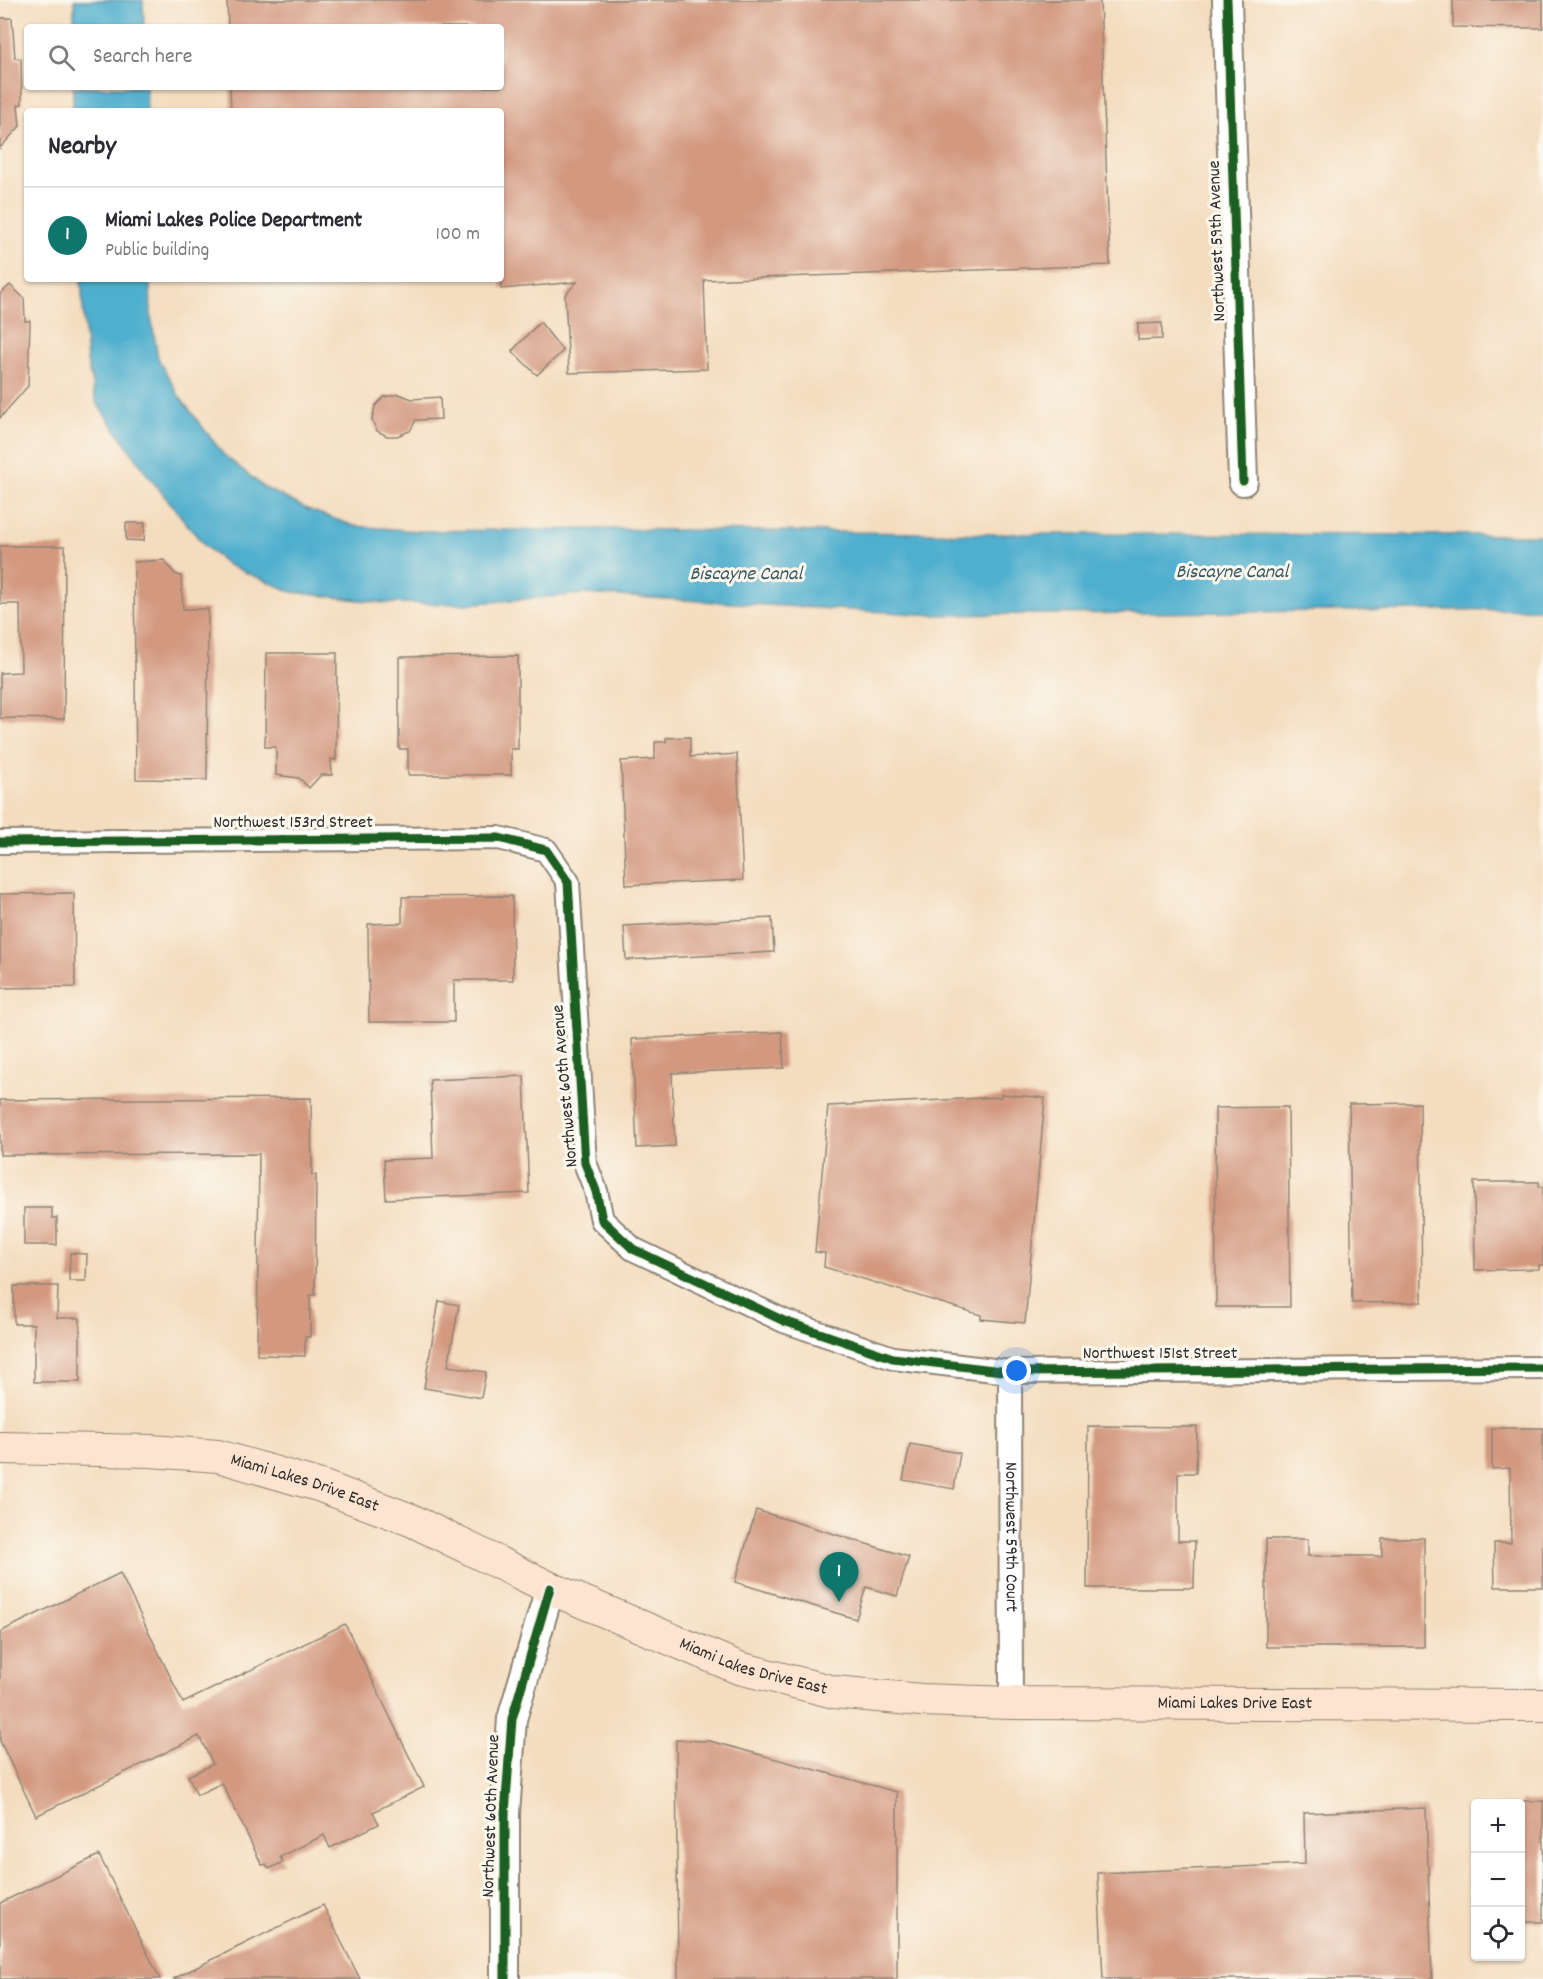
<!DOCTYPE html>
<meta charset="utf-8">
<style>
body{margin:0;font-family:Dekko,sans-serif;background:#f7f7f7;color:#2b2b33}
.controls{position:absolute;right:18px;bottom:18px;display:grid;overflow:hidden;border-radius:6px;box-shadow:0 2px 4px #0004}
.controls button{width:54px;height:54px;display:grid;place-items:center;padding:0;border:0;border-bottom:2px solid #e1e1e2;background:#fff;color:#2b2b33;font:30px sans-serif}
.you{position:absolute;left:1017px;top:1371px;width:21px;height:21px;margin:-15px;border:4px solid #fff;border-radius:50%;background:#1a73e8;box-shadow:0 0 0 9px #1a73e833}
.badge{display:grid;place-items:center;width:39px;height:39px;border-radius:50%;background:#0f766e;color:#fff;font-size:20px;font-weight:700}
.pin{position:absolute;translate:-50% -50px;filter:drop-shadow(0 2px 3px #0008)}
.pin::after{content:'';position:absolute;top:32px;width:21px;height:18px;background:inherit;clip-path:polygon(0 0,100% 0,50% 100%)}
.list{margin:0;padding:0;list-style:none}
h2{display:flex;justify-content:space-between;align-items:center;height:78px;margin:0;padding:0 24px;font-size:26px}
h2 small{font-size:20px;font-weight:400;color:#7c7c81}
.list li{display:grid;grid-template-columns:39px 1fr auto;gap:18px;align-items:center;box-sizing:border-box;height:96px;padding:0 24px;border-top:2px solid #e1e1e2}
.list b{display:block;font-size:22px;white-space:nowrap}
.list p{margin:0;font-size:20px;white-space:nowrap;color:#7c7c81}
.list em{font-size:20px;font-style:normal;color:#7c7c81}
.icon{flex:none;width:33px;height:33px;fill:none;stroke:currentColor;stroke-width:2;stroke-linecap:round;stroke-linejoin:round}
.map{position:relative;flex:none;width:1543px;height:1979px;overflow:hidden}
.search{position:absolute;background:#fff;box-shadow:0 2px 4px #0004;left:24px;top:24px;width:480px;height:66px;display:flex;align-items:center;gap:15px;box-sizing:border-box;padding:0 21px;border-radius:6px;color:#7c7c81;font-size:22px}
.panel{position:absolute;background:#fff;box-shadow:0 2px 4px #0004;left:24px;top:108px;width:480px;height:174px;border-radius:6px}
.map>svg:first-child{display:block}
.water{fill:#50afce;stroke:#3e6d7c;stroke-width:1.5}
.building{fill:#d39980}
.lines{fill:none;stroke-linecap:round;stroke-linejoin:round}
.minor-casing{stroke:#908475;stroke-width:26}
.tertiary-casing{stroke:#908475;stroke-width:32}
.secondary-casing{stroke:#908475;stroke-width:34}
.minor{stroke:#fff;stroke-width:22}
.tertiary{stroke:#fff;stroke-width:28}
.secondary{stroke:#fde4d1;stroke-width:32}
.cycleway-casing{stroke:#fbf7ec;stroke-width:13}
.cycleway{stroke:#1b5e20;stroke-width:9}
.labels{text-anchor:middle;dominant-baseline:central;stroke-width:6;stroke-linejoin:round;paint-order:stroke}
.street-label{font-size:18px;fill:#2b2b2b;stroke:#fbf7ec}
.water-label{font-size:20px;font-style:italic;fill:#385964;stroke:#fbf7ec}
</style>
<div class="map">
<svg width="1543" height="1979" viewBox="0 0 1543 1979">
<rect width="100%" height="100%" fill="#fbf7ec"/>
<filter id="ink" filterUnits="userSpaceOnUse"><feTurbulence type="fractalNoise" baseFrequency=".0167" numOctaves="2"/><feDisplacementMap in="SourceGraphic" scale="12" xChannelSelector="R" yChannelSelector="G"/><feConvolveMatrix kernelMatrix="1 2 1 2 8 2 1 2 1" color-interpolation-filters="sRGB"/></filter>
<filter id="wash" filterUnits="userSpaceOnUse"><feTurbulence type="fractalNoise" baseFrequency=".008" numOctaves="4" result="noise"/><feDisplacementMap in="SourceGraphic" scale="24" xChannelSelector="R" yChannelSelector="G"/><feGaussianBlur stdDeviation="1.35" result="paint"/><feColorMatrix in="noise" values="0 0 0 0 0 0 0 0 0 0 0 0 0 0 0 0 0 1.4 0 .05"/><feComposite in="paint" operator="in"/></filter>
<g filter="url(#wash)">
<rect width="100%" height="100%" fill="#f4ddbf"/>
<!-- water -->
<g class="water">
<polygon points="74,0 143,0 144,27 74,27"/>
<polygon points="73,87 146,87 147,111 73,111"/>
<polygon points="81,279 150,279 151,316 158,358 179,396 223,454 265,488 307,509 354,526 419,531 604,529 994,534 1543,535 1543,609 936,615 583,594 466,604 384,603 292,592 228,565 204,545 150,478 96,402 87,361"/>
</g>
<g id="blocks">
<!-- building -->
<g class="building">
<polygon points="227,0 1100,0 1110,265 704,280 707,369 569,373 565,295 577,282 501,289 501,111 231,111 230,87 501,87 501,27 228,27"/>
<polygon points="1453,0 1543,0 1543,28 1453,27"/>
<polygon points="0,18 12,18 15,58 21,59 22,104 18,105 20,126 0,148"/>
<polygon points="10,285 24,298 25,321 30,321 28,386 0,418 0,294"/>
<polygon points="540,322 563,351 537,375 512,351"/>
<polygon points="1162,323 1162,339 1138,340 1138,324"/>
<polygon points="399,394 412,399 440,397 441,419 416,420 410,431 397,436 387,436 377,431 372,420 375,406 384,397"/>
<polygon points="126,523 145,523 144,541 126,540"/>
<polygon points="0,546 65,546 64,719 0,718 0,673 21,672 20,604 0,604"/>
<polygon points="164,560 175,574 181,576 183,609 208,609 207,780 136,779 134,562"/>
<polygon points="266,653 337,653 336,760 331,759 332,775 321,775 309,788 299,778 276,775 276,747 265,747"/>
<polygon points="518,656 518,749 511,749 511,775 408,775 408,749 399,749 399,657"/>
<polygon points="690,737 690,757 737,754 743,880 626,885 621,761 655,759 655,742 666,742 666,738"/>
<polygon points="74,893 75,987 0,988 0,894"/>
<polygon points="512,896 513,980 454,980 454,1022 369,1022 368,924 402,923 402,897"/>
<polygon points="772,918 774,952 626,960 624,926"/>
<polygon points="782,1032 784,1068 672,1073 675,1146 637,1148 632,1039"/>
<polygon points="524,1076 529,1193 386,1199 384,1160 433,1158 430,1080"/>
<polygon points="1001,1094 1045,1098 1025,1323 981,1319 981,1315 824,1267 825,1253 815,1252 828,1106 1001,1097"/>
<polygon points="311,1098 312,1175 316,1175 315,1295 310,1295 310,1337 305,1337 305,1356 257,1355 259,1154 0,1155 0,1100"/>
<polygon points="1420,1103 1422,1302 1352,1303 1349,1104"/>
<polygon points="1288,1107 1290,1307 1216,1307 1215,1108"/>
<polygon points="1474,1182 1539,1182 1539,1187 1543,1187 1543,1265 1539,1265 1539,1269 1475,1270"/>
<polygon points="24,1208 52,1208 52,1218 57,1218 57,1245 24,1245"/>
<polygon points="70,1253 87,1254 86,1281 69,1281"/>
<polygon points="14,1286 58,1286 57,1318 80,1318 80,1382 34,1382 34,1324 14,1324"/>
<polygon points="439,1301 459,1305 448,1366 486,1372 481,1398 424,1388"/>
<polygon points="1088,1426 1197,1427 1196,1473 1178,1473 1178,1541 1195,1541 1194,1588 1087,1588"/>
<polygon points="1492,1428 1543,1428 1543,1587 1495,1587 1494,1543 1511,1543 1510,1468 1492,1469"/>
<polygon points="910,1444 960,1453 954,1489 903,1480"/>
<polygon points="756,1510 909,1557 897,1596 866,1587 856,1619 735,1582"/>
<polygon points="1382,1538 1424,1538 1424,1647 1266,1647 1266,1539 1308,1539 1308,1556 1382,1556"/>
<polygon points="120,1573 183,1703 345,1624 424,1787 373,1812 379,1824 330,1848 324,1835 280,1857 283,1862 269,1869 266,1864 262,1865 222,1783 197,1795 188,1776 213,1764 199,1736 36,1816 0,1741 0,1632"/>
<polygon points="676,1740 710,1741 897,1792 897,1979 678,1979"/>
<rect x="1521" y="1801" width="22" height="121"/>
<polygon points="1426,1808 1432,1979 1103,1979 1098,1873 1305,1864 1304,1813"/>
<polygon points="99,1855 160,1979 0,1979 0,1903"/>
<polygon points="323,1905 360,1979 173,1979"/>
</g>
</g>
</g>
<g filter="url(#ink)">
<use href="#blocks" fill-opacity="0" stroke="#908475" stroke-width="1.5"/>
<g class="lines">
<defs>
<g id="minor">
<polyline points="0,842 499,838 546,850 568,882 585,1163 596,1191 602,1220 633,1249 784,1321 893,1358 1010,1372 1543,1368"/>
<path id="s1" d="M1010 1372 1011 1703"/>
</g>
<g id="tertiary">
<polyline points="1227,0 1243,481"/>
<polyline points="505,1979 505,1813 512,1719 550,1588"/>
</g>
<g id="secondary">
<path id="s2" d="M0 1448 151 1451 218 1456 321 1486 411 1520 550 1588 739 1668 834 1692 921 1700 1011 1703 1543 1705"/>
</g>
</defs>
<!-- minor casing -->
<use href="#minor" class="minor-casing"/>
<!-- tertiary casing -->
<use href="#tertiary" class="tertiary-casing"/>
<!-- secondary casing -->
<use href="#secondary" class="secondary-casing"/>
<!-- minor -->
<use href="#minor" class="minor"/>
<!-- tertiary -->
<use href="#tertiary" class="tertiary"/>
<!-- secondary -->
<use href="#secondary" class="secondary"/>
<defs>
<g id="cycleway">
<polyline points="1227,0 1243,481"/>
<polyline points="0,842 499,838 546,850 568,882 585,1163 596,1191 602,1220 633,1249 784,1321 893,1358 1010,1372 1543,1368"/>
<polyline points="505,1979 505,1813 512,1719 550,1588"/>
</g>
</defs>
<!-- cycleway casing -->
<use href="#cycleway" class="cycleway-casing"/>
<!-- cycleway -->
<use href="#cycleway" class="cycleway"/>
</g>
</g>
<g class="labels">
<!-- street labels -->
<g class="street-label">
<text transform="translate(1218 241) rotate(-92)">Northwest 59th Avenue</text>
<text x="293" y="823">Northwest 153rd Street</text>
<text transform="translate(566 1086) rotate(-95)">Northwest 60th Avenue</text>
<text x="1160" y="1354">Northwest 151st Street</text>
<text stroke="none"><textPath href="#s2" startOffset="309">Miami Lakes Drive East</textPath></text>
<text stroke="none"><textPath href="#s1" startOffset="165">Northwest 59th Court</textPath></text>
<text stroke="none"><textPath href="#s2" startOffset="795">Miami Lakes Drive East</textPath></text>
<text stroke="none"><textPath href="#s2" startOffset="1281">Miami Lakes Drive East</textPath></text>
<text transform="translate(492 1816) rotate(-88)">Northwest 60th Avenue</text>
</g>
<!-- water labels -->
<g class="water-label">
<text x="1232" y="573">Biscayne Canal</text>
<text x="746" y="575">Biscayne Canal</text>
</g>
</g>
</svg>
<div class="controls">
<button>+</button>
<button>−</button>
<button><svg class="icon" aria-label="locate" viewBox="0 0 24 24"><circle cx="12" cy="12" r="6"/><path d="M12 2v4M12 18v4M2 12h4M18 12h4"/></svg></button>
</div>
<div class="you"></div>
<div class="pin badge" style="left:839px;top:1602px">1</div>
<div class="search"><svg class="icon" aria-label="search" viewBox="0 0 24 24"><circle cx="10" cy="10" r="6"/><path d="M15 15l6 6"/></svg>Search here</div>
<section class="panel">
<h2>Nearby<small></small></h2>
<ul class="list">
<li><span class="badge">1</span><div><b>Miami Lakes Police Department</b><p>Public building</p></div><em>100 m</em></li>
</ul>
</section>
</div>
